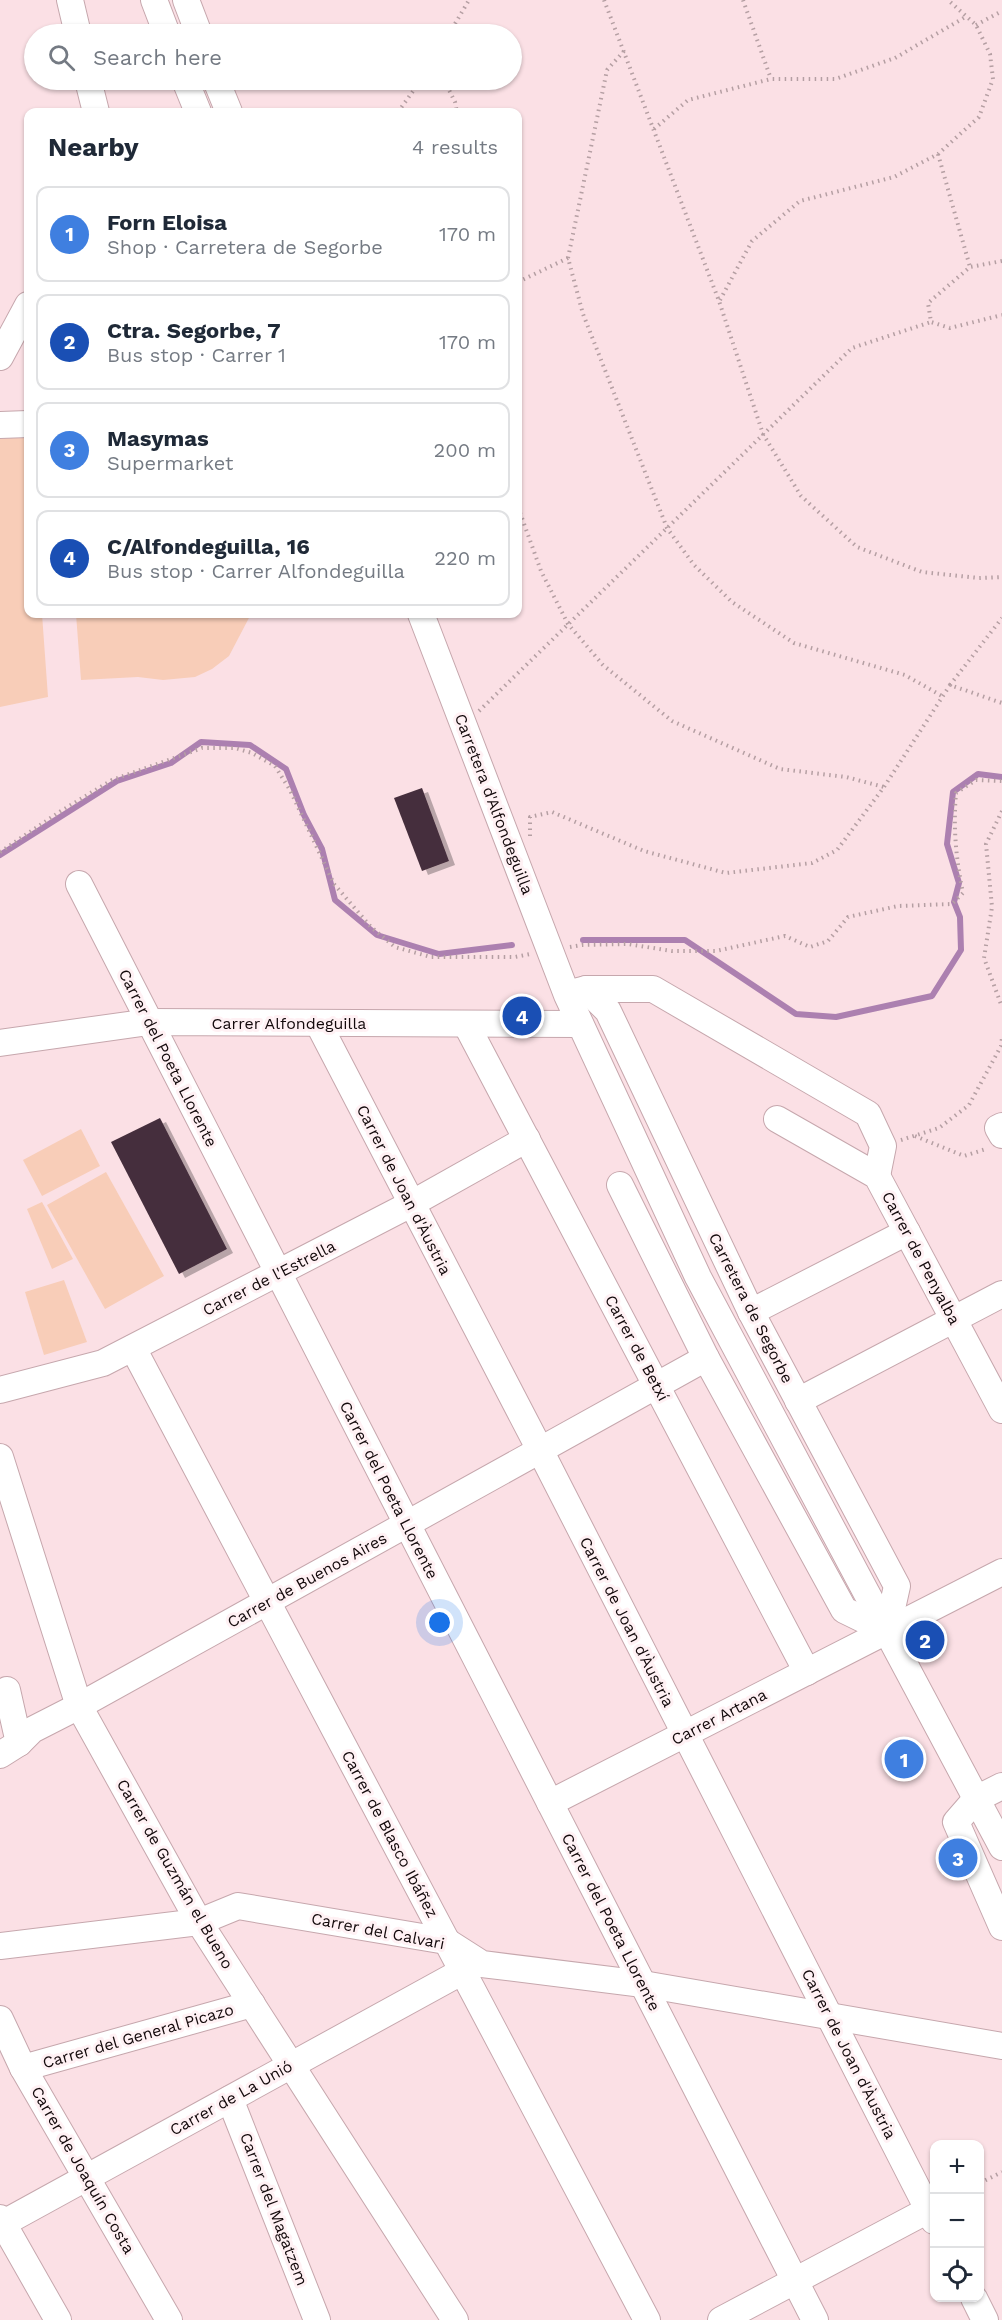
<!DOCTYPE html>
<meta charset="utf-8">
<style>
body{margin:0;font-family:"Work Sans",sans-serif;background:#f6f6f7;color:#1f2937}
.controls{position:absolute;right:18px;bottom:18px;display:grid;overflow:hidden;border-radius:12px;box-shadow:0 2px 4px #0004}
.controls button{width:54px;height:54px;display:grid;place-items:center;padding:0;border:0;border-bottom:2px solid #e0e1e3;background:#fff;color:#1f2937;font:30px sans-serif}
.you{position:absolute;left:440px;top:1623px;width:21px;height:21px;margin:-15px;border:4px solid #fff;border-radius:50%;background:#1a73e8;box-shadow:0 0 0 9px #1a73e833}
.badge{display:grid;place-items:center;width:39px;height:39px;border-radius:50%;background:#0f766e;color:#fff;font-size:20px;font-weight:700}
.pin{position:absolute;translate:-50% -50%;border:3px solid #fff;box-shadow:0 2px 6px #0006}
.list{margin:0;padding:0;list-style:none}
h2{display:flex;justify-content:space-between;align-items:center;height:78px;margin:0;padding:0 24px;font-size:26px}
h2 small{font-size:20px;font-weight:400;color:#747a83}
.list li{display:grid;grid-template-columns:39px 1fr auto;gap:18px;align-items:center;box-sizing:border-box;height:96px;margin:0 12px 12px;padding:0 12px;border:2px solid #e0e1e3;border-radius:12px}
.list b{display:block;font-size:22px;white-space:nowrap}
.list p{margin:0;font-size:20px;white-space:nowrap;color:#747a83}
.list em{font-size:20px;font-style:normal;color:#747a83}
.icon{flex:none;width:33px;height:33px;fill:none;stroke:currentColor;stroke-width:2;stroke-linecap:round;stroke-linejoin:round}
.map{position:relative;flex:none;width:1002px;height:2320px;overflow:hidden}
.search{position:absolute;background:#fff;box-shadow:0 2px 4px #0004;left:24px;top:24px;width:498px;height:66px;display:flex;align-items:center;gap:15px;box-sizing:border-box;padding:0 21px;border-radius:33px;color:#747a83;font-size:22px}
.panel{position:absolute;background:#fff;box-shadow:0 2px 4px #0004;left:24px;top:108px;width:498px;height:510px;border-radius:12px}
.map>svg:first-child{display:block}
.green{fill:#f8cdb8}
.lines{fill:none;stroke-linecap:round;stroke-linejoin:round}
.stream{stroke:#ac80b0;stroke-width:6}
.building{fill:#452f3c;filter:url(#shadow)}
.minor-casing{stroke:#c6a7ad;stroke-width:28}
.path{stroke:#b59fa3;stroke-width:4;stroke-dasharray:1.5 4.5;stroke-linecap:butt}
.minor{stroke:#fff;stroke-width:26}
.labels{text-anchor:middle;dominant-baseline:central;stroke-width:6;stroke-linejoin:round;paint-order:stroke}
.street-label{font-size:16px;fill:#13090b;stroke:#fff1f4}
</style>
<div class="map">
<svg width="1002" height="2320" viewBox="0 0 1002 2320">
<defs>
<filter id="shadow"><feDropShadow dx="6" dy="4" stdDeviation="0" flood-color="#0004"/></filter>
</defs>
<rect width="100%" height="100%" fill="#fbe0e5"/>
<!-- green -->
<g class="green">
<polygon points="0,437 28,438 28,614 42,614 48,697 0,707"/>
<polygon points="76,614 251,614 229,656 212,669 195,677 163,680 138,677 81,680"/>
<polygon points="81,1129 100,1166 42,1196 23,1160"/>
<polygon points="106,1172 164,1276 105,1309 47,1205"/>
<polygon points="42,1202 73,1259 52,1269 27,1209"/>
<polygon points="64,1280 87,1342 44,1355 25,1292"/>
</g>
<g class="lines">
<!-- stream -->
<g class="stream">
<polyline points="0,855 117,781 171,763 201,742 250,745 286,769 304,815 322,849 335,900 377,935 439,954 512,945"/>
<polyline points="583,940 685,940 796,1014 836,1017 932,996 961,950 960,917 954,902 959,883 947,844 953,792 978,774 1002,777"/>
</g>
</g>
<!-- building -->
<g class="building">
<polygon points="422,788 449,861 422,871 394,798"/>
<polygon points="160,1118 227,1249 179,1274 111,1142"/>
</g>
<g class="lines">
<defs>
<g id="minor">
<polyline points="70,0 78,34"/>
<polyline points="154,0 167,34"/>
<polyline points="186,0 199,34"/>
<polyline points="88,80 96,112"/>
<polyline points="185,80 198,112"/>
<polyline points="216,80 229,112"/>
<polyline points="0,357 28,305"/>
<polyline points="0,425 28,424"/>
<polyline points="421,614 567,995 698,1277 1002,1847"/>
<polyline points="79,884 815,2320"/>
<polyline points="586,989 608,1011 751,1312 897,1586 887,1631"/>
<polyline points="578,991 586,989 653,989 868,1114 883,1146 877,1176"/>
<polyline points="318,1023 540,1450 934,2221"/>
<polyline points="466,1024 807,1672"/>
<polyline points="0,1043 149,1022 580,1024"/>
<polyline points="777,1119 877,1176 1002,1410"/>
<polyline points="1002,1126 998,1128 1002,1135"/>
<polyline points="620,1185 706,1358 844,1610 887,1631"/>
<polyline points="751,1312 907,1232"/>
<polyline points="133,1348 647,2320"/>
<polyline points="0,1390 103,1363 411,1204 527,1139"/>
<polyline points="798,1401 1002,1294"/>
<polyline points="0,1457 79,1706 199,1922 455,2320"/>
<polyline points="7,1690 19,1743"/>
<polyline points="0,1755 19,1743 32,1730 79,1706 706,1358"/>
<polyline points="1002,1786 976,1799 956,1822 1002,1927"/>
<polyline points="550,1803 1002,1572"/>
<polyline points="0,1946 199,1922 238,1906 446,1941 482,1964 643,1984 1002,2046"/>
<polyline points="0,2019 23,2068 169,2320"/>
<polyline points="23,2068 252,2004"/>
<polyline points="230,2099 317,2320"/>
<polyline points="0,2218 58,2320"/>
<polyline points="0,2225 463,1971"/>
<polyline points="974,2298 985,2320"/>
<polyline points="721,2320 934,2207"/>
</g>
</defs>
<!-- minor casing -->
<use href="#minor" class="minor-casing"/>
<!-- path -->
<g class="path">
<polyline points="604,0 719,301 763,434 801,496 857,547 922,572 979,578 1002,577"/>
<polyline points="743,0 771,79"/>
<polyline points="976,25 1002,11"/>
<polyline points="449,34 469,0"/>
<polyline points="624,51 607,70 568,258 583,314 667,528 694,565 732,602 794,643 905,675 942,696"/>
<polyline points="444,80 455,102 457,112"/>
<polyline points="398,112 421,80"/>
<polyline points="654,129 688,100 771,79 835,79 895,58 967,16"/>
<polyline points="938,154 970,267"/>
<polyline points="1002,261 970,267 928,303 931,322 950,328 1002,315"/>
<polyline points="518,282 568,258"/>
<polyline points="720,300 752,241 800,201 894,177 938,154 979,117 993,79 990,54 976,25 948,0"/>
<polyline points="518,507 541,571 568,624 603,665 672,721 780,769 846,777 884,787"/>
<polyline points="950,685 1002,618"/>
<polyline points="479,711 852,348 931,322"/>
<polyline points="1002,811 986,844 992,907 984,958 1002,1007"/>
<polyline points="530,836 530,817 552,812 644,851 726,873 812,863 837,850 884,787 950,685 1002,703"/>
<polyline points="0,852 61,811 112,780 202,748 235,748 252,753 275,766 290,790 334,884 371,927 395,947 431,957 515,957 530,954"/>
<path d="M570 947 582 945 628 944 672 951H716L785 936 810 947 828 941 848 917 898 906 952 904 963 893C956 859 953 828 956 793L976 780 1002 781"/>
<polyline points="915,1136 964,1156 986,1149"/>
<polyline points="901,1140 939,1128 969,1105 1001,1046 1002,1038"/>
<polyline points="980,2183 1002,2172"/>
</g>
<!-- minor -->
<use href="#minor" class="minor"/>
</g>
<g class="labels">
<!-- street labels -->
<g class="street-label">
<text transform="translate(494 804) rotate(69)">Carretera d'Alfondeguilla</text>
<text x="289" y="1023">Carrer Alfondeguilla</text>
<text transform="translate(168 1058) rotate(63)">Carrer del Poeta Llorente</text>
<text transform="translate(404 1190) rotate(63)">Carrer de Joan d'Àustria</text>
<text transform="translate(921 1258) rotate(62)">Carrer de Penyalba</text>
<text transform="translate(269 1278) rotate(-27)">Carrer de l'Estrella</text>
<text transform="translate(751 1308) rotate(63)">Carretera de Segorbe</text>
<text transform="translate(637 1348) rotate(62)">Carrer de Betxí</text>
<text transform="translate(389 1490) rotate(63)">Carrer del Poeta Llorente</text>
<text transform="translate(307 1580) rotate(-29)">Carrer de Buenos Aires</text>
<text transform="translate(627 1622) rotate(63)">Carrer de Joan d'Àustria</text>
<text transform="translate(719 1717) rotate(-27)">Carrer Artana</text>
<text transform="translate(390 1834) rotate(62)">Carrer de Blasco Ibáñez</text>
<text transform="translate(175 1874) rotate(60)">Carrer de Guzmán el Bueno</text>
<text transform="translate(611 1922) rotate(63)">Carrer del Poeta Llorente</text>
<text transform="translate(378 1931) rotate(11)">Carrer del Calvari</text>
<text transform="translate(138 2036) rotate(-16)">Carrer del General Picazo</text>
<text transform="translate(849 2054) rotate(63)">Carrer de Joan d'Àustria</text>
<text transform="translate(231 2098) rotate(-29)">Carrer de La Unió</text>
<text transform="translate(83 2170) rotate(60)">Carrer de Joaquín Costa</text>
<text transform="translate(274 2209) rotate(69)">Carrer del Magatzem</text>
</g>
</g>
</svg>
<div class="controls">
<button>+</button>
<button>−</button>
<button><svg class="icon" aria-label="locate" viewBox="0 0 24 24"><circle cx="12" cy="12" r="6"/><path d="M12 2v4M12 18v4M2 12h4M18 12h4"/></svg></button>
</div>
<div class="you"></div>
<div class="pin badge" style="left:904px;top:1759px;background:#3f7fe0">1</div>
<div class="pin badge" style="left:925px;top:1640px;background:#1a4fb4">2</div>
<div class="pin badge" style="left:958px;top:1858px;background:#3f7fe0">3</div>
<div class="pin badge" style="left:522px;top:1016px;background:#1a4fb4">4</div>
<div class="search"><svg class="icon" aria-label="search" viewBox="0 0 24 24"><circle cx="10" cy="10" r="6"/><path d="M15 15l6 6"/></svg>Search here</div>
<section class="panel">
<h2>Nearby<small>4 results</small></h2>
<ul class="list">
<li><span class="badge" style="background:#3f7fe0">1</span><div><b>Forn Eloisa</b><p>Shop · Carretera de Segorbe</p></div><em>170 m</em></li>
<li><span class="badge" style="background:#1a4fb4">2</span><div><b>Ctra. Segorbe, 7</b><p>Bus stop · Carrer 1</p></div><em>170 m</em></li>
<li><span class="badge" style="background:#3f7fe0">3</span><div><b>Masymas</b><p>Supermarket</p></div><em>200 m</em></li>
<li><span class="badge" style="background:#1a4fb4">4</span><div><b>C/Alfondeguilla, 16</b><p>Bus stop · Carrer Alfondeguilla</p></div><em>220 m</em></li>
</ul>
</section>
</div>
